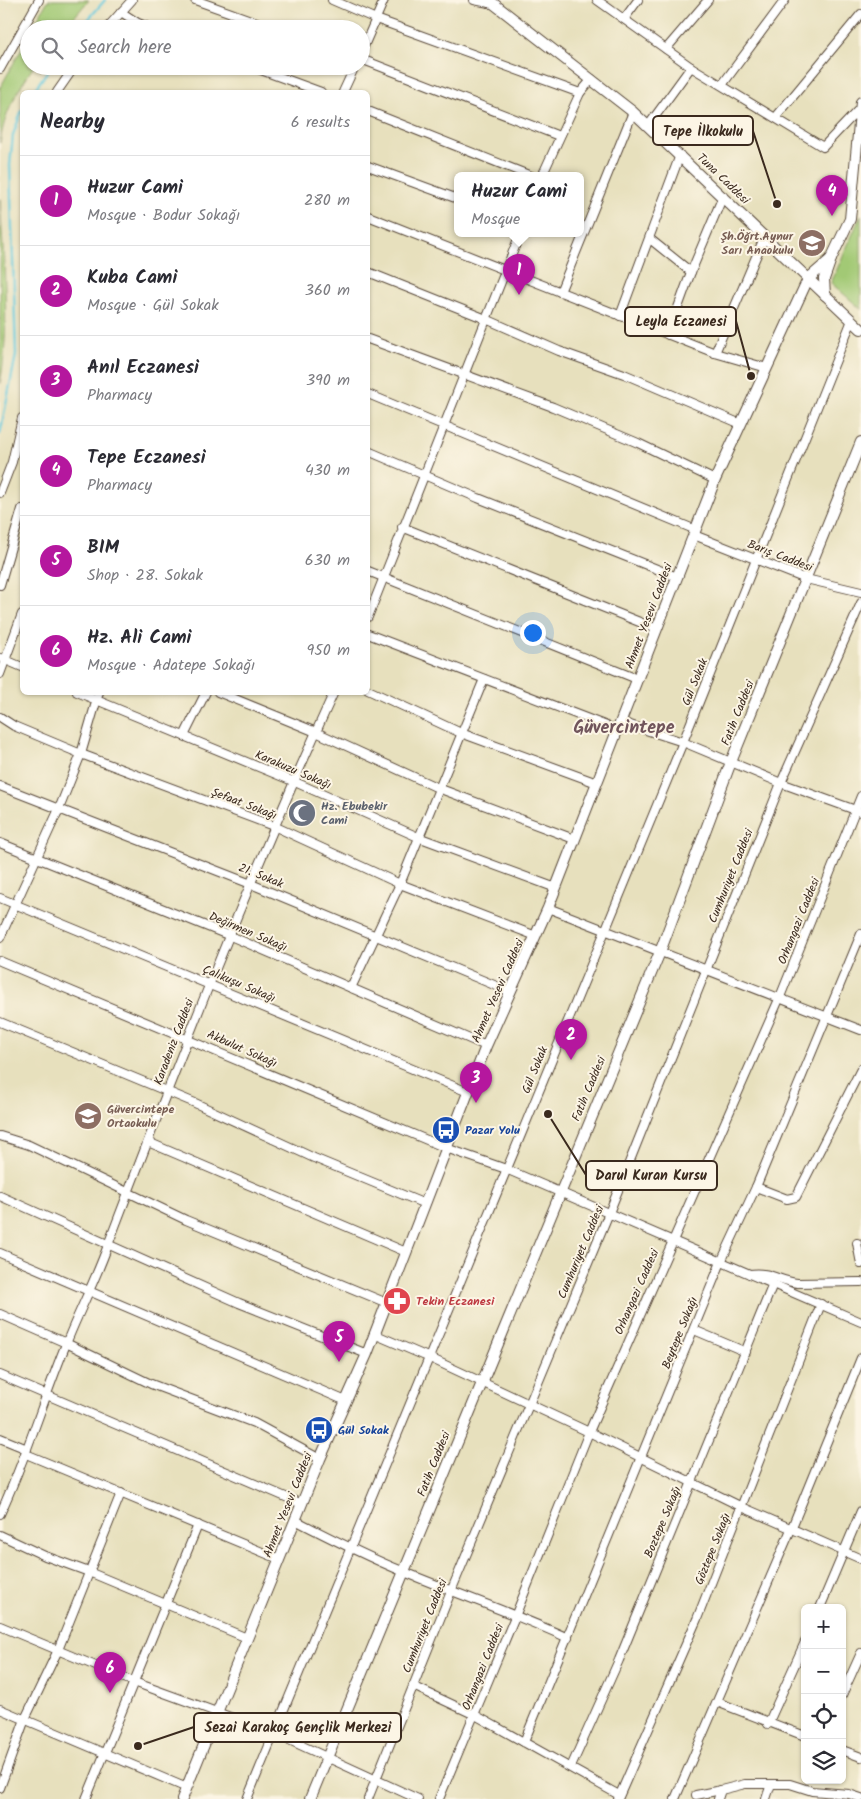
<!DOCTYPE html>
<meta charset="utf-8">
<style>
body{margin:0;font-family:Kalam,sans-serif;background:#f2f2f3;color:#2b2b33}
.controls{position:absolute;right:15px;bottom:15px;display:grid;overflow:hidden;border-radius:8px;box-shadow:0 1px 4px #0004}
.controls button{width:45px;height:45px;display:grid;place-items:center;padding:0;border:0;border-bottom:1px solid #e1e1e2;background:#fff;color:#2b2b33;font:25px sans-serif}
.you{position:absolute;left:532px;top:632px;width:18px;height:18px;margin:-12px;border:4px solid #fff;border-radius:50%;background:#1a73e8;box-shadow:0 0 0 8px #1a73e833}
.badge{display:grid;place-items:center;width:32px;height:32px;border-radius:50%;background:#b5179e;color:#fff;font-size:16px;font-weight:700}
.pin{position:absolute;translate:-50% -41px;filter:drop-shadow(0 1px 2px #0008)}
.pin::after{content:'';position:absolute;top:26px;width:18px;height:15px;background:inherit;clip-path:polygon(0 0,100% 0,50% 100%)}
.popup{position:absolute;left:454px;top:172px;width:130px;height:65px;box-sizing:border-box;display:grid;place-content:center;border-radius:8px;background:#fff;filter:drop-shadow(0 1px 4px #0005);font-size:16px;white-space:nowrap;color:#7c7c81}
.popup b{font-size:19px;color:#2b2b33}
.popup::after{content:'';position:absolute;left:50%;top:100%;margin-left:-10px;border:10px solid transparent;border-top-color:#fff}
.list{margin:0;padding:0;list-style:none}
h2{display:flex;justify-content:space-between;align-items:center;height:65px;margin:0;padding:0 20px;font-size:21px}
h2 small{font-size:16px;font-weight:400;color:#7c7c81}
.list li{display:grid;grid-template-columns:32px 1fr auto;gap:15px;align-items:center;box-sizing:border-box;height:90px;padding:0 20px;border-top:1px solid #e1e1e2}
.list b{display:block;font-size:19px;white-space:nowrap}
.list p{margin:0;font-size:16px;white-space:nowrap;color:#7c7c81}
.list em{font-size:16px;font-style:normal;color:#7c7c81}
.icon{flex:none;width:28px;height:28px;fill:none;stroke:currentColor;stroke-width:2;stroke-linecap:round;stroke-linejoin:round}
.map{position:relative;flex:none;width:861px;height:1799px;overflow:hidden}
.search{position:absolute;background:#fff;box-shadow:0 1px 4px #0004;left:20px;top:20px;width:350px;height:55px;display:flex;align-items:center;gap:12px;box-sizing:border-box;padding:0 18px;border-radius:28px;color:#7c7c81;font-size:19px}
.panel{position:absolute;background:#fff;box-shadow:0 1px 4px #0004;left:20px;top:90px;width:350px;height:605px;border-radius:8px}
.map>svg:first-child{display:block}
.park{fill:#a2c974;stroke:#6e7a49}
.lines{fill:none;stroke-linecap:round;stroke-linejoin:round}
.stream{stroke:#60c8dc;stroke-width:2.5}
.minor-casing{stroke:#554536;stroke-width:10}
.major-casing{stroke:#554536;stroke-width:12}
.minor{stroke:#fff;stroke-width:8}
.major{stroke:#fff;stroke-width:10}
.labels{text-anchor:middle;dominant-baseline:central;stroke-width:4;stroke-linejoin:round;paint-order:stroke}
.street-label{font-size:12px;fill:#3b2a1e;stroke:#fcf5e5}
.education-label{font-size:12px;font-weight:bold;fill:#785e54;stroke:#fcf5e5;text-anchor:end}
.worship-label{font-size:12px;font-weight:bold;fill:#5b616d;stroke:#fcf5e5;text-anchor:start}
.transit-label{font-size:12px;font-weight:bold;fill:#164399;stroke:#fcf5e5;text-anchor:start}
.health-label{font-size:12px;font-weight:bold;fill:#be3a42;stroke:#fcf5e5;text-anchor:start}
.district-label{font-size:18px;font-weight:bold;fill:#71555c;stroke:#fcf5e5}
.leader{fill:none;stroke:#3b2a1e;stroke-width:2}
.callout-dot{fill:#3b2a1e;stroke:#fcf5e5;stroke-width:2}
.callout{fill:#fcf5e5;stroke:#3b2a1e;stroke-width:2}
.callout-label{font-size:14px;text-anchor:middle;font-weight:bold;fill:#3b2a1e}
</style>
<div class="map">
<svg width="861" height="1799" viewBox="0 0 861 1799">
<rect width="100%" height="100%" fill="#fcf5e5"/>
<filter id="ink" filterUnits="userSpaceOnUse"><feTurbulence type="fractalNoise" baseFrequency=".02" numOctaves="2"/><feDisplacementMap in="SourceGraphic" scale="10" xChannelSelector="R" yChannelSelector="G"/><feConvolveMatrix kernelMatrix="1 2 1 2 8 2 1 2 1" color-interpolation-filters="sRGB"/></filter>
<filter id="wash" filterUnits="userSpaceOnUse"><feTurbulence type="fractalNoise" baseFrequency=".0096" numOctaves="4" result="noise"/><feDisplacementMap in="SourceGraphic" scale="20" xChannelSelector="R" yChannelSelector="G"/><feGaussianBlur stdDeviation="1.12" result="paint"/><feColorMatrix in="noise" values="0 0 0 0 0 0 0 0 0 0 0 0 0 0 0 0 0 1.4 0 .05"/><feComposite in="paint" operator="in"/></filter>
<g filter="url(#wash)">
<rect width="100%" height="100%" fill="#e7e0bd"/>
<!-- park -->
<g class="park">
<polygon points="48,0 89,0 64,29 32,29"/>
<path d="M29 35V66H34C17 91 4 113 0 143V88Z"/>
<path d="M0 198C3 256 11 327 0 384Z"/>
<polygon points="861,215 861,309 831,283"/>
</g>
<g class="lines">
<!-- stream -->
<g class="stream">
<polyline points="80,29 105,0"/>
<polyline points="33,92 51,66"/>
<polyline points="0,434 16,355 10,165 13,135 22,110"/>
</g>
</g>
</g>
<g filter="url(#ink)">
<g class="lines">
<defs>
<g id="minor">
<polyline points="195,0 276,29"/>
<polyline points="332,0 376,19 580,93"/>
<polyline points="474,0 494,4"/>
<polyline points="597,0 691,67 823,147 861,107"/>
<polyline points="121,12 138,23 153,29"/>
<polyline points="624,19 638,0"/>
<polyline points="106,29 132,0"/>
<polyline points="666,49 708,0"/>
<polyline points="361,53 384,0"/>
<polyline points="361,59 559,136"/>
<polyline points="250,66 321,92"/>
<polyline points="0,69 39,0"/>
<polyline points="722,85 785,0"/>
<polyline points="57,92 75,66"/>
<polyline points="343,92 355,66"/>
<polyline points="368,111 531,176"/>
<polyline points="776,117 861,14"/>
<polyline points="648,126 691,67"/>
<polyline points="368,166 458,199"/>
<polyline points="542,176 580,93 592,79"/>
<polyline points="368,216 715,353 767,368"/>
<polyline points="650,239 691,272"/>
<polyline points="368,272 486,319 559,351 624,374 741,424"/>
<polyline points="560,292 633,112"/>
<polyline points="620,316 680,155"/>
<polyline points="668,335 691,272 723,196"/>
<polyline points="368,339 553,407 638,443 715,480"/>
<polyline points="715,353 764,238"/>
<polyline points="368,394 696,530"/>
<polyline points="368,451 478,498 677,577"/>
<polyline points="0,493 12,462 22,418"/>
<polyline points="402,527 657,629"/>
<polyline points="694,535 806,579 861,592"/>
<polyline points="368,571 637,679"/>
<polyline points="0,585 22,509"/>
<polyline points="368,617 520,234"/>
<polyline points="368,634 617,730"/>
<polyline points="1,658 22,667"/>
<polyline points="0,674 22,614"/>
<polyline points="368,690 461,733 597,783"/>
<polyline points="77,692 295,782 418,837 556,888"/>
<polyline points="218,692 316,732 438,788 574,839"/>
<polyline points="0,717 14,726 81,754 276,827 400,884 536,936"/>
<polyline points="621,722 683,742 781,783 861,812"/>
<polyline points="184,736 206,692"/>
<polyline points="0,786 251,884 511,992"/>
<polyline points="0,843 228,935 486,1046"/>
<polyline points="0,898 468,1092"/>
<polyline points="548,908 861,1030"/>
<polyline points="0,938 59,809 81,754 99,692"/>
<polyline points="0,961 446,1148 506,1169 861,1322"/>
<polyline points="351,988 400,884 484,679"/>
<polyline points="0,1022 195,1103 314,1158 425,1204"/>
<polyline points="0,1136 29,1145 186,1220 387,1303"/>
<polyline points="148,1142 406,1252"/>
<polyline points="756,1187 787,1199 796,1197 861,1069"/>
<polyline points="0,1196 239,1303 367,1354"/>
<polyline points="857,1243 861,1264"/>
<polyline points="0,1253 346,1401"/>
<path d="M750 1274C768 1271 780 1281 797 1283L861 1282"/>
<polyline points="0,1314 66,1343 151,1384 254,1423 320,1459"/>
<polyline points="694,1330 746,1352"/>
<polyline points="374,1334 430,1358 589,1432 742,1507 861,1559"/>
<polyline points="0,1375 302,1504"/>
<polyline points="0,1438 27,1449"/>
<polyline points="26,1454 279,1559"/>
<path d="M0 1514C26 1459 43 1400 66 1344 79 1311 96 1279 108 1245 179 1059 251 874 334 692"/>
<path d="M295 1520C330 1538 365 1556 402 1571 457 1594 513 1613 568 1638"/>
<polyline points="0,1535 45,1556 89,1572 247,1638"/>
<polyline points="820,1608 861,1511"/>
<polyline points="0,1626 134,1682 274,1733 418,1799"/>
<polyline points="413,1686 475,1715 619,1795"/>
<polyline points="842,1695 861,1653"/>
<polyline points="717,1702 805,1736"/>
<polyline points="0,1709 187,1788"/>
<polyline points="768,1724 805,1642"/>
<polyline points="524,1742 721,1262 756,1187 861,934"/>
<polyline points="842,1750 861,1757"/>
<polyline points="571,1767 619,1660 773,1284"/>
<polyline points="0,1788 25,1719 58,1650 121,1493"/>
<polyline points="696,1795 721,1790"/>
<polyline points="86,1799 198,1525"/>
<polyline points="247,1799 683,742 852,320"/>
<polyline points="368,1799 452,1589 609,1213 781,783 861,603"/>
<polyline points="439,1799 516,1614 589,1432 780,997 861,796"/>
<polyline points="618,1799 697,1619 821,1304"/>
<polyline points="675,1799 792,1527 861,1358"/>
<polyline points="718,1799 721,1790 745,1784 790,1784 812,1791 849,1794 861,1798"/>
<polyline points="766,1799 771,1784"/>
</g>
<g id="major">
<polyline points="489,0 633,112 861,329"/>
<polyline points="825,295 824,279 831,259 850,219 861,102"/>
<polyline points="182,1799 320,1459 367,1354 486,1046 548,908 715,480 808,279 831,259"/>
<polyline points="310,1799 660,952 731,762 861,442"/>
</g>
</defs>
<!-- minor casing -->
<use href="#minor" class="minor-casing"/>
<!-- major casing -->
<use href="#major" class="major-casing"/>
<!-- minor -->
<use href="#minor" class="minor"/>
<!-- major -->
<use href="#major" class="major"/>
</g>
</g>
<!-- icons -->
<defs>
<symbol id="school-disc" viewBox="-11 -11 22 22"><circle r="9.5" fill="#8d6e63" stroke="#fcf5e5"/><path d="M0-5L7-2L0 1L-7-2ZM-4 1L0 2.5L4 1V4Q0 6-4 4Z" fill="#fff"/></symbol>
<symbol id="mosque-disc" viewBox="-11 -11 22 22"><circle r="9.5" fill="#6b7280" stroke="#fcf5e5"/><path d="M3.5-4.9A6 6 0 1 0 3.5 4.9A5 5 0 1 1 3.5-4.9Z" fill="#fff"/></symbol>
<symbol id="bus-disc" viewBox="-11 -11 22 22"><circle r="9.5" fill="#1a4fb4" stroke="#fcf5e5"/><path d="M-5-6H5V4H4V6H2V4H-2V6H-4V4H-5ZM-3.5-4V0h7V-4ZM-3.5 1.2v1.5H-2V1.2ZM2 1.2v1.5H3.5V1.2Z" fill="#fff"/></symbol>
<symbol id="pharmacy-disc" viewBox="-11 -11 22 22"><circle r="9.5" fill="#e0444e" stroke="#fcf5e5"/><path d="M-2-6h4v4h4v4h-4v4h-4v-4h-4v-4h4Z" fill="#fff"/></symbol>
</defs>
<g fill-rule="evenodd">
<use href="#school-disc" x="796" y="227" width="32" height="32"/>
<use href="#mosque-disc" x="286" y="797" width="32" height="32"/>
<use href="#school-disc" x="72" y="1100" width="32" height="32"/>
<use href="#bus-disc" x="430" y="1114" width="32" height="32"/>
<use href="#pharmacy-disc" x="381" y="1285" width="32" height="32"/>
<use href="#bus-disc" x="303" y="1414" width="32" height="32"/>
</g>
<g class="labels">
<!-- street labels -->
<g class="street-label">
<text transform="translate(723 179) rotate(44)">Tuna Caddesi</text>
<text transform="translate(780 556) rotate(21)">Barış Caddesi</text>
<text transform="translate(649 616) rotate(-69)">Ahmet Yesevi Caddesi</text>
<text transform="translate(695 682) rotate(-68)">Gül Sokak</text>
<text transform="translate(738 713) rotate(-68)">Fatih Caddesi</text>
<text transform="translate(293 770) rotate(23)">Karakuzu Sokağı</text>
<text transform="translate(244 804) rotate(21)">Şefaat Sokağı</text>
<text transform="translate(261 876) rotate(22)">21. Sokak</text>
<text transform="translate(731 876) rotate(-68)">Cumhuriyet Caddesi</text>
<text transform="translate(799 921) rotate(-68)">Orhangazi Caddesi</text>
<text transform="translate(248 932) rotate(23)">Değirmen Sokağı</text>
<text transform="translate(239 984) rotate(23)">Çalıkuşu Sokağı</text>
<text transform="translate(498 991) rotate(-66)">Ahmet Yesevi Caddesi</text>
<text transform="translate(174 1042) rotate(-69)">Karadeniz Caddesi</text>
<text transform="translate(242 1049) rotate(24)">Akbulut Sokağı</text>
<text transform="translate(535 1070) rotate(-68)">Gül Sokak</text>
<text transform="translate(589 1089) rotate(-67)">Fatih Caddesi</text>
<text transform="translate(581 1252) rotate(-67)">Cumhuriyet Caddesi</text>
<text transform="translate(637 1292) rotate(-66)">Orhangazi Caddesi</text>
<text transform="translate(680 1333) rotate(-68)">Beytepe Sokağı</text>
<text transform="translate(434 1464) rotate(-68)">Fatih Caddesi</text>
<text transform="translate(288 1505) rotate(-68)">Ahmet Yesevi Caddesi</text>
<text transform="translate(663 1522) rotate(-67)">Boztepe Sokağı</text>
<text transform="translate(713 1549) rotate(-68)">Göztepe Sokağı</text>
<text transform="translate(425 1626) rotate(-68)">Cumhuriyet Caddesi</text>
<text transform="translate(483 1667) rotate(-68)">Orhangazi Caddesi</text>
</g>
<!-- education labels -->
<g class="education-label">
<text x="793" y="236">Şh.Öğrt.Aynur<tspan x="793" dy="14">Sarı Anaokulu</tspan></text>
<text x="107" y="1109" text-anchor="start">Güvercintepe<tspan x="107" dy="14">Ortaokulu</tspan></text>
</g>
<!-- worship labels -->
<g class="worship-label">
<text x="321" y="806">Hz. Ebubekir<tspan x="321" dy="14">Cami</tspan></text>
</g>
<!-- transit labels -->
<g class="transit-label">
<text x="465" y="1130">Pazar Yolu</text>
<text x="338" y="1430">Gül Sokak</text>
</g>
<!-- health labels -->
<g class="health-label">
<text x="416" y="1301">Tekin Eczanesi</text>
</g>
<!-- district labels -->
<g class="district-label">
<text x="624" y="728">Güvercintepe</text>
</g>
</g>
<!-- callouts -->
<path class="leader" d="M777 204L753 131M751 376L736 321M548 1114L586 1175M138 1746L194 1727"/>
<g class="callout-dot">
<circle cx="777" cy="204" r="5"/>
<circle cx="751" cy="376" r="5"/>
<circle cx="548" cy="1114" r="5"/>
<circle cx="138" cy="1746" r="5"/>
</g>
<g class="callout">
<rect x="653" y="116" width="100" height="29" rx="5"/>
<rect x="625" y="307" width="111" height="29" rx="5"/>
<rect x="586" y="1161" width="131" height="29" rx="5"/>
<rect x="194" y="1713" width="207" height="29" rx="5"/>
</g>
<g class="callout-label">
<text x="703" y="136">Tepe İlkokulu</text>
<text x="681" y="326">Leyla Eczanesi</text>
<text x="651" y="1180">Darul Kuran Kursu</text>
<text x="298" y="1732">Sezai Karakoç Gençlik Merkezi</text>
</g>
</svg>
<div class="controls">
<button>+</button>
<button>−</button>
<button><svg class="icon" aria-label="locate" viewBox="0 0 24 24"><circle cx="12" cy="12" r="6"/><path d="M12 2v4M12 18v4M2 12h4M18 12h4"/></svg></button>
<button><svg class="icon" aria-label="layers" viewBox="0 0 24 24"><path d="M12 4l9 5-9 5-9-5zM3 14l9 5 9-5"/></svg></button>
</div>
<div class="you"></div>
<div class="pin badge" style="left:519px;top:295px">1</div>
<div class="popup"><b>Huzur Cami</b>Mosque</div>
<div class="pin badge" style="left:571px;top:1060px">2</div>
<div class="pin badge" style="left:476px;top:1103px">3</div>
<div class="pin badge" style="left:832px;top:216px">4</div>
<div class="pin badge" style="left:339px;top:1362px">5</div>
<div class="pin badge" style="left:110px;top:1693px">6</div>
<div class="search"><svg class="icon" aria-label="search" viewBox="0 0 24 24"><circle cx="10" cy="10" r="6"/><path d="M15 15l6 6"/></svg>Search here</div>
<section class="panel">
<h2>Nearby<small>6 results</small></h2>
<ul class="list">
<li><span class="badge">1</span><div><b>Huzur Cami</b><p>Mosque · Bodur Sokağı</p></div><em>280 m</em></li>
<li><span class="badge">2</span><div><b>Kuba Cami</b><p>Mosque · Gül Sokak</p></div><em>360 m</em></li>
<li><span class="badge">3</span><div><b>Anıl Eczanesi</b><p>Pharmacy</p></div><em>390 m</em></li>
<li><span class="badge">4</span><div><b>Tepe Eczanesi</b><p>Pharmacy</p></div><em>430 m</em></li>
<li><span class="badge">5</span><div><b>BIM</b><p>Shop · 28. Sokak</p></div><em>630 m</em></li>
<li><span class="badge">6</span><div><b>Hz. Ali Cami</b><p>Mosque · Adatepe Sokağı</p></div><em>950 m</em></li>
</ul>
</section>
</div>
